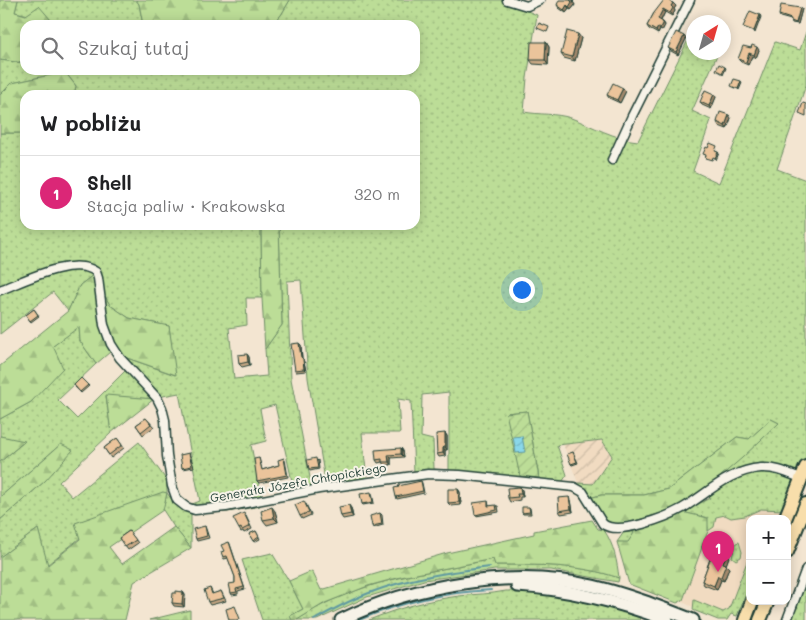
<!DOCTYPE html>
<html lang="pl">
<meta charset="utf-8">
<style>
body{margin:0;font-family:Mali,sans-serif;background:#f2f2f2;color:#202124}
.controls{position:absolute;right:15px;bottom:15px;display:grid;overflow:hidden;border-radius:10px;box-shadow:0 2px 12px #0003}
.controls button{width:45px;height:45px;display:grid;place-items:center;padding:0;border:0;border-bottom:1px solid #e0e0e0;background:#fff;color:#202124;font:25px sans-serif}
.compass{position:absolute;left:686px;top:15px;width:45px;height:45px;border-radius:50%;background:#fff;box-shadow:0 2px 12px #0003;rotate:37deg}
.you{position:absolute;left:521px;top:289px;width:18px;height:18px;margin:-12px;border:4px solid #fff;border-radius:50%;background:#1a73e8;box-shadow:0 0 0 8px #1a73e833}
.badge{display:grid;place-items:center;width:32px;height:32px;border-radius:50%;background:#db2777;color:#fff;font-size:16px;font-weight:700}
.pin{position:absolute;translate:-50% -41px;filter:drop-shadow(0 1px 2px #0008)}
.pin::after{content:'';position:absolute;top:26px;width:18px;height:15px;background:inherit;clip-path:polygon(0 0,100% 0,50% 100%)}
.list{margin:0;padding:0;list-style:none}
h2{display:flex;justify-content:space-between;align-items:center;height:65px;margin:0;padding:0 20px;font-size:21px}
h2 small{font-size:16px;font-weight:400;color:#757577}
.list li{display:grid;grid-template-columns:32px 1fr auto;gap:15px;align-items:center;box-sizing:border-box;height:75px;padding:0 20px;border-top:1px solid #e0e0e0}
.list b{display:block;font-size:19px;white-space:nowrap}
.list p{margin:0;font-size:16px;white-space:nowrap;color:#757577}
.list em{font-size:16px;font-style:normal;color:#757577}
.icon{flex:none;width:28px;height:28px;fill:none;stroke:currentColor;stroke-width:2;stroke-linecap:round;stroke-linejoin:round}
.map{position:relative;flex:none;width:806px;height:620px;overflow:hidden}
.search{position:absolute;background:#fff;box-shadow:0 2px 12px #0003;left:20px;top:20px;width:400px;height:55px;display:flex;align-items:center;gap:12px;box-sizing:border-box;padding:0 18px;border-radius:15px;color:#757577;font-size:19px}
.panel{position:absolute;background:#fff;box-shadow:0 2px 12px #0003;left:20px;top:90px;width:400px;height:140px;border-radius:15px}
.map>svg:first-child{display:block}
.built{fill:#f1dbc1}
.industrial{fill:url(#industrial-furrows)}
.grass{fill:url(#grass-dots);stroke:#6e8d66;fill-rule:evenodd}
.forest{fill:url(#forest-firs);stroke:#6e8d66}
.garden{fill:url(#garden-furrows);stroke:#6e8d66}
.water{fill:url(#water-waves);stroke:#5f99a1}
.lines{fill:none;stroke-linecap:round;stroke-linejoin:round}
.stream{stroke:#5f99a1;stroke-width:2}
.street-casing{stroke:#1f3d34;stroke-width:11}
.secondary-casing{stroke:#1f3d34;stroke-width:15}
.primary-casing{stroke:#1f3d34;stroke-width:16}
.street{stroke:#f7f3e8;stroke-width:8}
.secondary{stroke:#f7f3e8;stroke-width:11}
.primary{stroke:#f8deab;stroke-width:12}
.wall{fill:#caa985;stroke:#1f3d34}
.shaded-wall{fill:#a4896c;stroke:#1f3d34}
.building{fill:#ebc49b;stroke:#1f3d34}
.labels{text-anchor:middle;dominant-baseline:central;stroke-width:4;stroke-linejoin:round;paint-order:stroke}
.street-label{font-size:12px;fill:#1f3d34;stroke:#f7f3e8}
</style>
<div class="map">
<svg width="806" height="620" viewBox="0 0 806 620">
<defs>
<pattern id="industrial-furrows" width="10" height="10" patternUnits="userSpaceOnUse" patternTransform="scale(1.25)"><rect width="10" height="10" fill="#f1dbc1"/><path d="M-1 1l2-2M0 10L10 0M9 11l2-2" fill="none" stroke="#cebda6"/></pattern>
<pattern id="grass-dots" width="8" height="8" patternUnits="userSpaceOnUse" patternTransform="scale(1.25)"><rect width="8" height="8" fill="#bcdd97"/><path d="M2 2h.1M6 6h.1" fill="none" stroke="#a1bf83" stroke-width="1.8" stroke-linecap="round"/></pattern>
<pattern id="forest-firs" width="22" height="20" patternUnits="userSpaceOnUse" patternTransform="scale(1.25)"><rect width="22" height="20" fill="#bcdd97"/><path d="M5 1l3.5 6h-7zM16 11l3.5 6h-7z" fill="#a1bf83"/></pattern>
<pattern id="garden-furrows" width="10" height="10" patternUnits="userSpaceOnUse" patternTransform="scale(1.25)"><rect width="10" height="10" fill="#bcdd97"/><path d="M-1 1l2-2M0 10L10 0M9 11l2-2" fill="none" stroke="#a1bf83"/></pattern>
<pattern id="water-waves" width="16" height="10" patternUnits="userSpaceOnUse" patternTransform="scale(1.25)"><rect width="16" height="10" fill="#8ad7e9"/><path d="M0 5q4-4 8 0t8 0" fill="none" stroke="#77b9c8"/></pattern>
</defs>
<rect width="100%" height="100%" fill="#f3e5d1"/>
<filter id="ink" filterUnits="userSpaceOnUse"><feTurbulence type="fractalNoise" baseFrequency=".02" numOctaves="2"/><feDisplacementMap in="SourceGraphic" scale="10" xChannelSelector="R" yChannelSelector="G"/><feConvolveMatrix kernelMatrix="1 2 1 2 8 2 1 2 1" color-interpolation-filters="sRGB"/></filter>
<g filter="url(#ink)">
<!-- built -->
<polygon class="built" points="761,509 783,510 779,519 750,519 748,559 729,609 723,612 694,600 693,607 682,602 706,536 708,531 714,527 716,517 726,515 745,516"/>
<!-- industrial -->
<polygon class="industrial" points="602,440 612,456 593,484 578,483 563,444"/>
<!-- grass -->
<g class="grass">
<polygon points="18,0 136,0 139,4 143,25 53,25 51,20 15,12"/>
<path d="M290 0H524L525 10 537 15 527 78 524 112C540 115 555 113 571 118 593 126 614 139 638 141L693 30 694 52 718 53 692 111 711 120 693 171 719 183 775 42 800 50 806 32V85L777 169 806 180V457L801 470 797 471 776 467 790 477 794 484 783 510 761 509 745 516 731 518 725 515 716 517 714 527 708 531 707 518 682 512 710 498 705 488 714 482 779 423 771 419 749 439 737 437 669 489 644 495H601L589 498 578 483 593 484 612 456 602 440 557 445 567 475 562 482 428 471 414 472 411 401 398 399 400 433H362L367 480 326 486 308 378 301 280 287 281 291 379 312 488 294 490 275 405 260 409 266 441 251 445 261 496 257 497 260 506 228 512 191 514V548L174 527 163 510 167 493 76 523 80 538 47 565 38 529 0 557V520L45 481 61 444 0 497V462L24 442 0 436V419L31 402 53 346 79 326 80 341 96 364 58 400 77 419 126 370 110 352 175 375 169 326 129 318 110 305 93 275 80 285 68 311 53 292 0 334V133H25V225H261L262 298H246L247 325 229 328 234 379 267 376 265 349 282 325 279 225H415V95H74L76 86 65 72 12 83 0 95V60L25 63V70H415V25H272L281 15ZM449 392V470L434 469 433 440 421 437 422 395ZM179 393 200 501 182 508 172 500 167 493V481L139 442 72 497 59 482 111 433 106 396 154 399 163 396ZM527 411 539 477 506 413Z"/>
<polygon points="631,528 634,533 628,543 617,542 624,532"/>
<path d="M750 537V584L737 616 731 614 727 620H718L693 610 694 600 723 612 729 609 748 559C750 551 747 544 750 537Z"/>
<polygon points="739,542 742,552 741,557 736,560 732,557 736,543"/>
<polygon points="272,553 289,581 303,609 290,616 292,620 262,620 242,560"/>
<path d="M493 559 496 565C537 565 580 564 619 578L618 582 551 570H495L424 580 367 597 317 620H297C355 580 427 573 493 559Z"/>
<polygon points="806,576 806,620 790,620"/>
<path d="M506 591H537L618 608 629 614 639 616 640 620H369C398 608 428 600 459 596 475 594 491 594 506 591Z"/>
</g>
<!-- forest -->
<g class="forest">
<polygon points="0,0 18,0 15,12 26,15 39,6 51,20 53,25 25,25 25,63 0,60"/>
<polygon points="136,0 290,0 281,15 272,25 143,25 139,4"/>
<polygon points="65,72 76,86 74,95 25,95 25,133 0,133 0,95 12,83"/>
<polygon points="261,225 279,225 282,325 265,349 262,298"/>
<polygon points="93,275 110,305 129,318 169,326 176,375 110,352 96,364 80,341 79,327 53,346 63,368 31,402 0,419 0,366 68,311 80,285"/>
<polygon points="106,395 154,399 111,433"/>
<polygon points="771,419 779,423 742,458 714,482 693,498 668,511 628,523 611,525 604,521 589,498 601,495 644,495 669,489 737,437 749,439"/>
<polygon points="0,436 25,441 0,462"/>
<polygon points="61,444 73,450 45,481 0,520 0,497"/>
<polygon points="163,492 167,493 163,510 109,547 122,564 174,527 191,548 134,582 125,620 0,620 0,557 38,529 48,565 80,539 75,523"/>
<polygon points="682,512 708,518 708,531 683,600 677,603 629,584 617,542 628,542 634,533 631,528"/>
<path d="M592 520 598 529 604 530C614 545 617 561 619 578 579 564 537 565 495 565L493 559 401 577 368 586 325 603 297 620H292L290 616 303 609 289 581 312 571 321 590 447 553 534 534V531Z"/>
<polygon points="190,610 190,620 149,620"/>
</g>
<!-- garden -->
<polygon class="garden" points="527,411 539,478 520,476 506,413"/>
<!-- water -->
<polygon class="water" points="522,436 525,452 516,453 513,437"/>
<g class="lines">
<!-- stream -->
<g class="stream">
<path d="M314 620C332 610 350 600 369 593 408 578 449 572 490 567"/>
<path d="M359 620C401 602 446 592 491 590"/>
</g>
<defs>
<g id="street">
<polyline points="507,0 527,6 540,0"/>
<polyline points="612,160 632,116 690,0"/>
<path d="M0 290C24 281 74 255 96 272L98 278 104 325 111 344 120 358 157 398 162 408 165 420 167 456 172 486 177 500 186 507 195 510 226 507 319 489 428 474 460 475 574 487 583 492 603 524C619 536 667 517 683 508 708 493 730 470 761 468 775 467 788 473 801 478"/>
<polyline points="787,620 806,569"/>
</g>
<g id="secondary">
<path d="M517 586C569 589 619 602 667 620"/>
<path d="M341 620C414 584 514 568 593 586 627 594 660 607 693 620"/>
</g>
<g id="primary">
<polyline points="785,519 806,467"/>
<polyline points="787,552 806,504"/>
<polyline points="745,620 752,601"/>
<polyline points="760,620 768,601"/>
</g>
</defs>
<!-- street casing -->
<use href="#street" class="street-casing"/>
<!-- secondary casing -->
<use href="#secondary" class="secondary-casing"/>
<!-- primary casing -->
<use href="#primary" class="primary-casing"/>
<!-- street -->
<use href="#street" class="street"/>
<!-- secondary -->
<use href="#secondary" class="secondary"/>
<!-- primary -->
<use href="#primary" class="primary"/>
</g>
<!-- wall -->
<g class="wall">
<polygon points="574,1 573,2 575,5 571,10 569,9 566,13 559,8 557,5"/>
<polygon points="673,3 676,6 674,9 675,11 672,16 665,12 661,21 663,22 665,25 662,31 660,30 658,34 649,29 647,26 654,13"/>
<polygon points="802,9 798,24 792,23 791,20 780,17 779,15"/>
<polygon points="684,36 686,39 678,55 671,51 668,48"/>
<polygon points="581,38 575,61 564,58 561,54"/>
<polygon points="546,42 549,47 548,65 533,64 530,60"/>
<polygon points="751,48 759,50 756,58 752,56 748,65 741,62 738,59"/>
<polygon points="623,88 626,91 620,103 609,98 607,95"/>
<polygon points="716,97 711,109 702,105 700,102"/>
<polygon points="731,118 727,129 719,126 717,122"/>
<polygon points="34,309 39,316 31,322 26,315"/>
<polygon points="299,343 301,345 302,359 304,362 306,371 296,372 295,370"/>
<polygon points="247,354 249,357 250,365 242,367 239,364"/>
<polygon points="88,385 89,386 81,393 75,387"/>
<polygon points="146,418 154,427 143,435 136,425"/>
<polygon points="445,433 447,436 447,450 445,450 445,456 439,457 437,454"/>
<polygon points="117,438 124,448 111,458 104,448"/>
<polygon points="401,448 403,451 404,457 391,458 391,465 384,465 382,462 378,463 376,460"/>
<polygon points="573,452 578,463 572,465 571,464"/>
<polygon points="189,453 194,467 183,469 182,468"/>
<polygon points="259,458 262,470 279,465 285,460 288,477 259,483 257,481"/>
<polygon points="318,460 319,469 310,471 309,469"/>
<polygon points="421,481 422,483 424,493 397,499 396,497"/>
<polygon points="520,487 522,490 523,497 520,497 520,500 510,502 508,498"/>
<polygon points="458,489 460,492 461,505 451,506 448,503"/>
<polygon points="372,493 374,503 363,505 362,504"/>
<polygon points="569,497 571,500 573,512 561,514 559,511"/>
<polygon points="488,501 489,506 498,506 499,512 476,516 475,515"/>
<polygon points="306,504 311,515 302,519 300,516"/>
<polygon points="529,507 530,508 531,514 523,514 522,513"/>
<polygon points="351,508 353,517 343,519 341,516"/>
<polygon points="275,511 278,522 267,525 263,520"/>
<polygon points="380,513 382,515 383,525 373,528 372,526"/>
<polygon points="246,516 252,529 244,533 243,531 241,532 239,529"/>
<polygon points="205,526 209,538 197,541 196,539"/>
<polygon points="129,531 138,543 128,550 119,538"/>
<polygon points="256,531 260,539 254,542 249,534"/>
<polygon points="229,542 230,544 245,589 238,591 238,594 232,595 231,593 235,583 235,577 228,558 224,559 223,557 224,551"/>
<polygon points="702,547 728,547 731,551 726,565 729,568 724,581 721,580 717,590 704,585 702,581 712,554 705,551"/>
<polygon points="210,588 213,594 221,591 226,601 210,605 208,602"/>
<polygon points="183,592 185,595 184,607 174,606 172,603 176,593"/>
</g>
<!-- shaded-wall -->
<g class="shaded-wall">
<polygon points="570,0 573,0 574,1 573,2 575,5 571,10 569,7"/>
<polygon points="673,3 676,6 674,9 675,11 672,16 670,13 671,6"/>
<polygon points="567,5 569,9 566,13 564,10"/>
<polygon points="800,8 802,9 798,24 796,23"/>
<polygon points="663,9 665,12 660,22 658,19"/>
<polygon points="760,15 761,17 755,33 754,31"/>
<polygon points="663,22 665,25 662,31 660,28"/>
<polygon points="658,27 660,30 658,34 656,31"/>
<polygon points="578,34 581,38 575,61 572,57"/>
<polygon points="684,36 686,39 678,55 676,52"/>
<polygon points="546,42 549,47 548,65 545,60"/>
<polygon points="757,47 759,50 756,58 754,55"/>
<polygon points="749,53 752,56 748,65 746,62"/>
<polygon points="725,67 726,68 723,75 722,73"/>
<polygon points="741,81 742,83 739,90 738,89"/>
<polygon points="623,88 626,91 620,103 617,100"/>
<polygon points="714,94 716,97 711,109 709,106"/>
<polygon points="729,115 731,118 727,129 725,126"/>
<polygon points="718,152 719,153 716,160 715,158"/>
<polygon points="299,343 301,345 302,359 301,357"/>
<polygon points="247,354 249,357 250,365 248,362"/>
<polygon points="303,359 304,362 306,371 304,369"/>
<polygon points="445,433 447,436 447,450 445,447"/>
<polygon points="443,447 445,450 445,456 443,453"/>
<polygon points="401,448 403,451 404,457 401,454"/>
<polygon points="388,455 391,458 391,465 389,462"/>
<polygon points="520,487 522,490 523,497 521,494"/>
<polygon points="458,489 460,492 461,505 459,502"/>
<polygon points="569,497 571,500 573,512 571,509"/>
<polygon points="349,505 351,508 353,517 351,514"/>
<polygon points="272,507 275,511 278,522 274,518"/>
<polygon points="728,547 731,551 726,565 729,568 724,581 721,577 723,563"/>
<polygon points="718,576 721,580 717,590 714,586"/>
<polygon points="183,592 185,595 184,607 182,604"/>
</g>
<!-- building -->
<g class="building">
<polygon points="559,0 570,0 572,2 569,7 567,5 564,10 557,5"/>
<polygon points="664,0 669,0 673,3 671,6 673,8 670,13 663,9 658,19 663,22 660,28 658,27 656,31 647,26 654,13"/>
<polygon points="781,5 800,8 796,23 791,21 791,19 779,15"/>
<polygon points="750,11 760,15 754,31 743,27"/>
<polygon points="539,23 549,27 547,32 537,28"/>
<polygon points="567,31 578,34 572,57 561,54"/>
<polygon points="676,32 684,36 676,52 668,48"/>
<polygon points="531,42 546,42 545,60 530,60"/>
<polygon points="752,45 757,47 754,55 749,53 746,62 738,59 743,46 751,48"/>
<polygon points="719,64 725,67 722,73 716,70"/>
<polygon points="734,79 741,81 738,89 731,86"/>
<polygon points="613,83 623,88 617,100 607,95"/>
<polygon points="705,90 714,94 709,106 700,102"/>
<polygon points="803,103 806,104 806,116 799,113"/>
<polygon points="720,112 729,115 725,126 717,122"/>
<polygon points="710,143 717,146 715,151 718,152 715,158 713,157 712,160 705,158 706,155 703,154 706,147 708,148"/>
<polygon points="34,309 38,315 30,321 26,315"/>
<polygon points="299,343 301,357 303,359 304,369 295,370 291,344"/>
<polygon points="247,354 248,362 239,364 238,355"/>
<polygon points="81,378 88,385 80,392 74,385"/>
<polygon points="146,418 151,424 141,432 136,425"/>
<polygon points="445,433 445,447 443,447 443,453 437,454 436,434"/>
<polygon points="117,438 122,445 109,455 104,448"/>
<polygon points="401,448 401,454 388,455 389,462 382,462 382,459 376,460 375,450"/>
<polygon points="573,452 577,462 571,464 567,454"/>
<polygon points="189,453 192,466 182,468 180,455"/>
<polygon points="259,458 262,470 279,465 278,460 284,458 287,475 257,481 254,459"/>
<polygon points="316,458 318,468 309,469 307,460"/>
<polygon points="421,481 423,491 396,497 394,488 399,487 398,486"/>
<polygon points="520,487 521,494 517,494 518,497 508,498 507,488"/>
<polygon points="448,489 458,489 459,502 448,503"/>
<polygon points="371,492 373,502 362,504 360,494"/>
<polygon points="569,497 571,509 559,511 558,498"/>
<polygon points="304,501 309,512 300,516 295,505"/>
<polygon points="488,501 488,506 496,505 497,510 475,515 473,503"/>
<polygon points="349,505 351,514 341,516 339,507"/>
<polygon points="272,507 274,518 263,520 261,511"/>
<polygon points="522,507 529,507 530,512 522,513"/>
<polygon points="244,513 250,526 242,530 241,528 239,529 233,518"/>
<polygon points="380,513 382,524 372,526 370,516"/>
<polygon points="205,526 207,536 196,539 193,529"/>
<polygon points="129,531 136,540 125,547 119,538"/>
<polygon points="256,531 259,537 253,541 249,534"/>
<polygon points="705,539 728,547 723,563 726,564 721,577 718,576 714,586 702,581 713,551 702,547"/>
<polygon points="229,542 244,587 236,589 237,592 231,593 229,584 235,583 235,577 227,556 223,557 221,552 224,551 221,545"/>
<polygon points="210,588 212,594 221,591 224,598 208,602 204,590"/>
<polygon points="176,591 183,592 182,604 172,603 173,593 176,593"/>
<polygon points="235,606 240,619 236,620 229,620 226,609"/>
</g>
</g>
<g class="labels">
<!-- street labels -->
<g class="street-label">
<text transform="translate(298 482) rotate(-10)">Generała Józefa Chłopickiego</text>
</g>
</g>
</svg>
<div class="controls">
<button>+</button>
<button>−</button>
</div>
<svg class="compass" viewBox="-18 -18 36 36"><path d="M0-13l5 13h-10z" fill="#e53935"/><path d="M0 13l5-13h-10z" fill="#757577"/></svg>
<div class="you"></div>
<div class="pin badge" style="left:718px;top:572px">1</div>
<div class="search"><svg class="icon" aria-label="search" viewBox="0 0 24 24"><circle cx="10" cy="10" r="6"/><path d="M15 15l6 6"/></svg>Szukaj tutaj</div>
<section class="panel">
<h2>W pobliżu<small></small></h2>
<ul class="list">
<li><span class="badge">1</span><div><b>Shell</b><p>Stacja paliw · Krakowska</p></div><em>320 m</em></li>
</ul>
</section>
</div>
